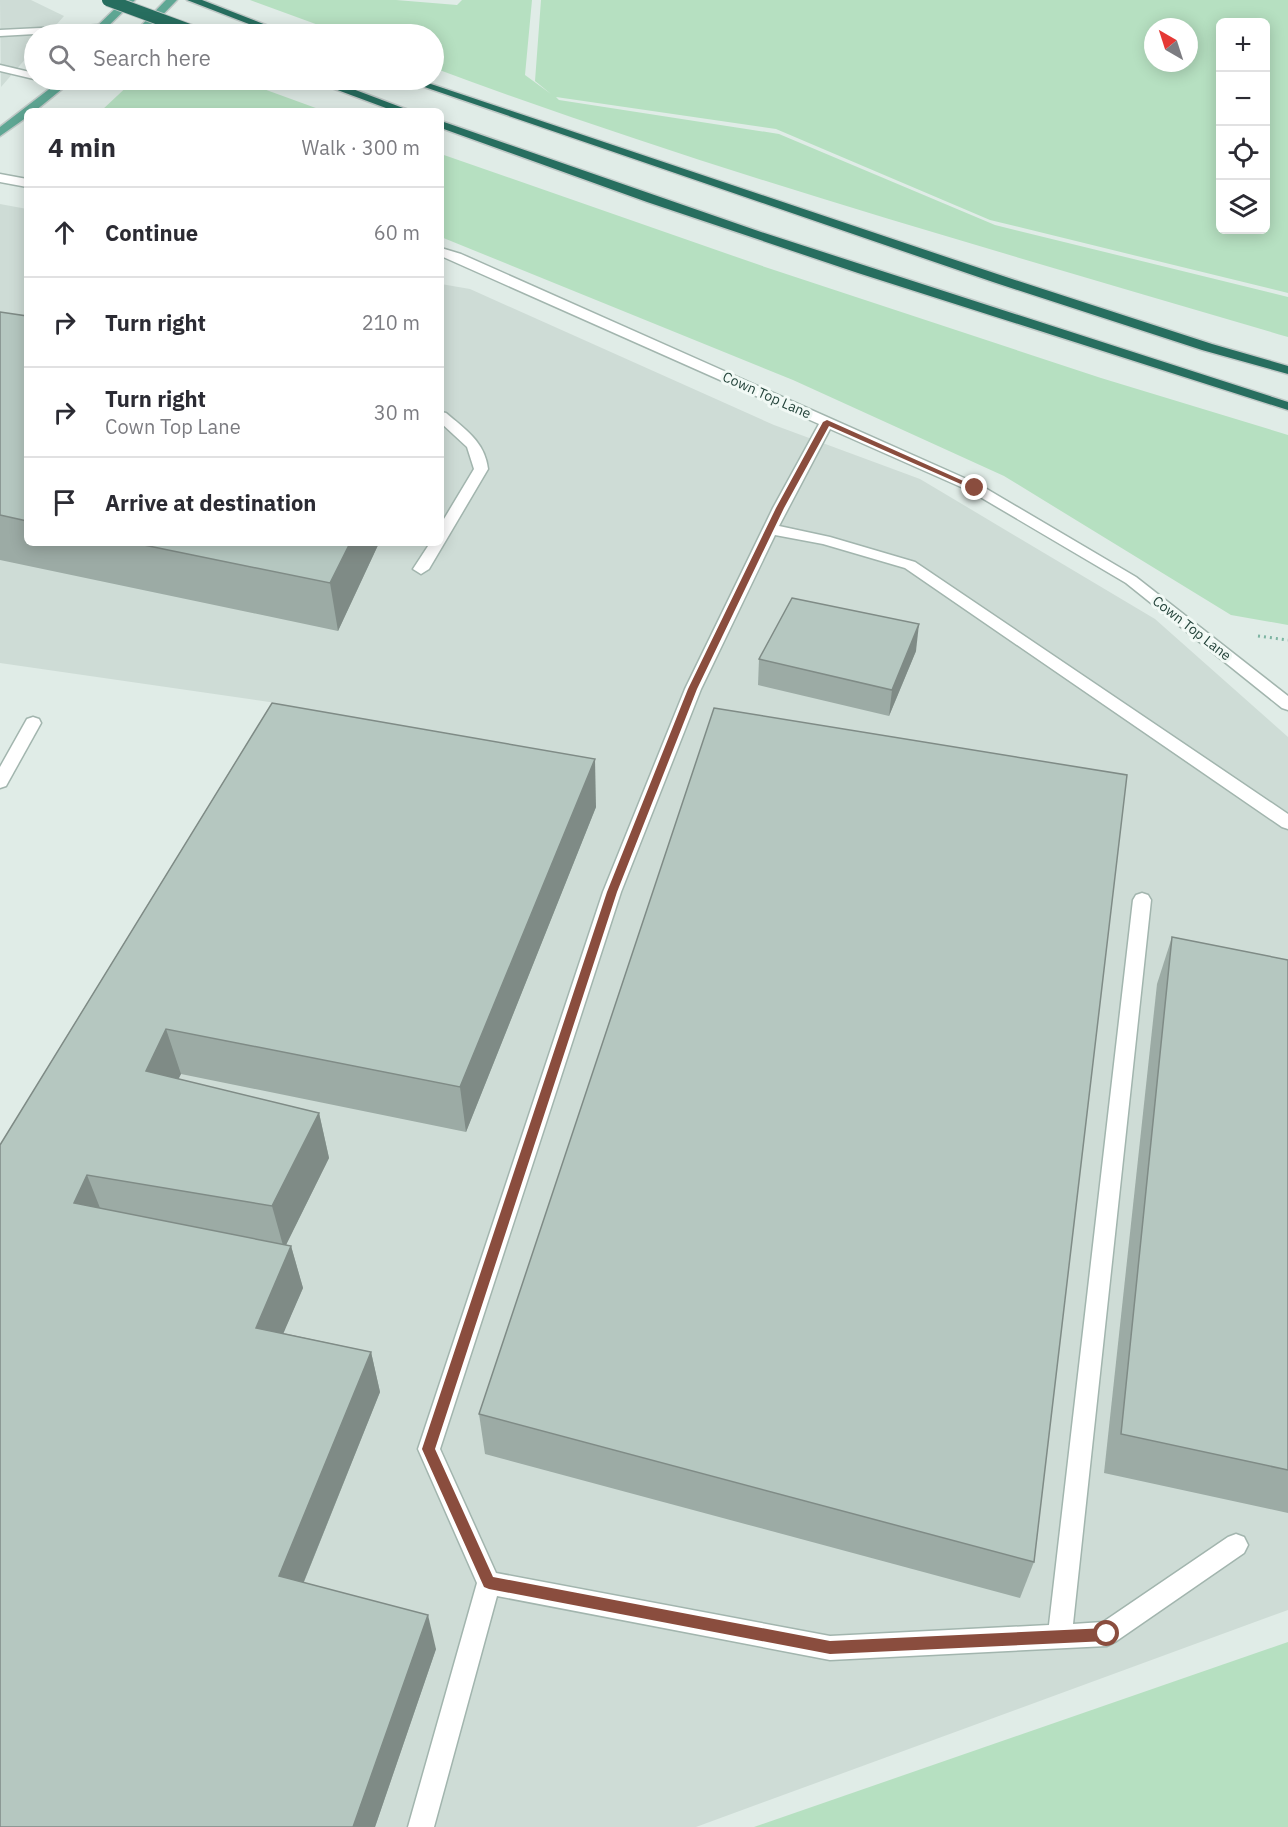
<!DOCTYPE html>
<meta charset="utf-8">
<style>
body{margin:0;font-family:"IBM Plex Sans",sans-serif;background:#f7f7f7;color:#2b2b33}
.controls{position:absolute;right:18px;top:18px;display:grid;overflow:hidden;border-radius:9px;box-shadow:0 3px 15px #0003}
.controls button{width:54px;height:54px;display:grid;place-items:center;padding:0;border:0;border-bottom:2px solid #e1e1e2;background:#fff;color:#2b2b33;font:30px sans-serif}
.compass{position:absolute;left:1144px;top:18px;width:54px;height:54px;border-radius:50%;background:#fff;box-shadow:0 3px 15px #0003;rotate:321deg}
.stop{position:absolute;width:18px;height:18px;margin:-14px;border:4px solid #8a4d3e;border-radius:50%;background:#fff}
.stop.end{background:#8a4d3e;border-color:#fff;box-shadow:0 2px 6px #0008}
.list{margin:0;padding:0;list-style:none}
h2{display:flex;justify-content:space-between;align-items:center;height:78px;margin:0;padding:0 24px;font-size:26px}
h2 small{font-size:20px;font-weight:400;color:#7c7c81}
.list li{display:grid;grid-template-columns:39px 1fr auto;gap:18px;align-items:center;box-sizing:border-box;height:90px;padding:0 24px;border-top:2px solid #e1e1e2}
.list b{display:block;font-size:22px;white-space:nowrap}
.list p{margin:0;font-size:20px;white-space:nowrap;color:#7c7c81}
.list em{font-size:20px;font-style:normal;color:#7c7c81}
.icon{flex:none;width:33px;height:33px;fill:none;stroke:currentColor;stroke-width:2;stroke-linecap:round;stroke-linejoin:round}
.map{position:relative;flex:none;width:1288px;height:1827px;overflow:hidden}
.search{position:absolute;background:#fff;box-shadow:0 3px 15px #0003;left:24px;top:24px;width:420px;height:66px;display:flex;align-items:center;gap:15px;box-sizing:border-box;padding:0 21px;border-radius:33px;color:#7c7c81;font-size:22px}
.panel{position:absolute;background:#fff;box-shadow:0 3px 15px #0003;left:24px;top:108px;width:420px;height:438px;border-radius:9px}
.map>svg:first-child{display:block}
.built{fill:#cedcd6}
.green{fill:#b6e0c1;fill-rule:evenodd}
.lines{fill:none;stroke-linecap:round;stroke-linejoin:round}
.minor-casing{stroke:#a2b5ae;stroke-width:3}
.major-casing{stroke:#c0c9c7;stroke-width:3}
.highway-casing{stroke:#c0c9c7;stroke-width:3}
.path{stroke:#7db4a2;stroke-width:3;stroke-dasharray:2 4;stroke-linecap:butt}
.minor{fill:#fff;fill-rule:evenodd}
.major{fill:#5fa794;fill-rule:evenodd}
.highway{fill:#276e5f;fill-rule:evenodd}
.highway-bridge-casing{stroke:#c0c9c7;stroke-width:14;stroke-linecap:butt}
.highway-bridge{stroke:#276e5f;stroke-width:12}
.wall{fill:#9caba5}
.shaded-wall{fill:#7f8b86}
.building{fill:#b5c7c0;stroke:#7f8b86;stroke-width:1.5}
.route{fill:#8a4d3e}
.labels{text-anchor:middle;dominant-baseline:central;stroke-width:6;stroke-linejoin:round;paint-order:stroke}
.far-street-label{font-size:14px;fill:#1f3f36;stroke:#f1f9f5}
</style>
<div class="map">
<svg width="1288" height="1827" viewBox="0 0 1288 1827">
<rect width="100%" height="100%" fill="#e0ece7"/>
<!-- built -->
<g class="built">
<polygon points="0,0 31,0 64,16 48,34 34,34 34,49 1,87"/>
<polygon points="0,204 27,209 27,543 441,543 441,284 470,289 774,425 920,479 1155,619 1288,737 1288,1610 696,1827 0,1827 0,1180 276,703 0,663"/>
</g>
<!-- green -->
<g class="green">
<path d="M250 0H396L457 5 462 0H532L525 75 551 94 535 81 541 0H1288V293L990 220 776 129 556 97 559 100 779 134 995 225 1288 297V337C1002 252 713 172 434 68V34H343ZM1220 22H1266V230H1220ZM1153 27H1189V63H1153Z"/>
<polygon points="134,80 239,80 324,111 101,111"/>
<polygon points="441,154 768,268 1101,378 1288,435 1288,625 1231,615 1004,476 793,380 441,237"/>
<polygon points="1288,1642 1288,1827 754,1827"/>
</g>
<g class="lines">
<defs>
<g id="minor">
<polygon points="101,25 105,26 105,30 0,36 0,30"/>
<polygon points="0,65 34,73 34,79 0,71"/>
<polygon points="42,80 60,80 67,83 61,86"/>
<polygon points="0,174 27,179 27,187 0,182"/>
<polygon points="441,248 461,254 980,485 1136,577 1288,696 1288,710 1282,708 1126,583 970,491 830,429 779,526 830,537 915,562 1288,814 1288,829 1282,827 905,568 823,544 775,535 701,689 621,892 440,1449 496,1573 830,1636 1049,1625 1133,900 1136,895 1142,893 1148,895 1151,900 1073,1624 1103,1622 1228,1537 1236,1534 1244,1537 1248,1545 1244,1553 1115,1642 1107,1646 830,1660 497,1596 434,1827 408,1827 477,1583 418,1449 603,892 685,689 773,508 819,424 441,256"/>
<path d="M441 412 446 413C465 429 485 442 488 469L429 569 421 574 413 569 430 543H441V524L474 469 467 447 441 423Z"/>
<polygon points="33,717 39,719 41,723 6,786 0,788 0,767 27,719"/>
</g>
<g id="major">
<polygon points="124,0 135,0 100,34 89,34"/>
<polygon points="166,0 177,0 144,34 133,34"/>
<polygon points="61,80 73,80 35,111 27,111 27,117 0,136 0,127"/>
</g>
<g id="highway">
<polygon points="187,0 202,0 289,34 275,34"/>
<polygon points="315,80 329,80 411,111 394,111 316,82"/>
<polygon points="404,80 419,80 1003,276 1212,344 1288,366 1288,374 1202,350 993,282"/>
<polygon points="441,121 761,232 1288,402 1288,410 858,273 647,202 441,128"/>
</g>
</defs>
<!-- minor casing -->
<use href="#minor" class="minor-casing"/>
<!-- major casing -->
<use href="#major" class="major-casing"/>
<!-- highway casing -->
<use href="#highway" class="highway-casing"/>
<!-- path -->
<polyline class="path" points="1258,636 1288,640"/>
<!-- minor -->
<use href="#minor" class="minor"/>
<!-- major -->
<use href="#major" class="major"/>
<!-- highway -->
<use href="#highway" class="highway"/>
<defs>
<polyline id="highway-bridge" points="108,0 200,34"/>
</defs>
<!-- highway-bridge casing -->
<use href="#highway-bridge" class="highway-bridge-casing"/>
<!-- highway-bridge -->
<use href="#highway-bridge" class="highway-bridge"/>
</g>
<!-- wall -->
<g class="wall">
<polygon points="0,312 27,316 27,543 379,543 338,631 0,560"/>
<polygon points="916,651 889,716 758,685 759,659"/>
<polygon points="272,703 596,807 466,1132 181,1074 178,1079 319,1113 329,1158 286,1245 291,1246 303,1288 283,1333 371,1352 380,1392 304,1582 436,1649 375,1827 0,1145"/>
<polygon points="1172,937 1288,960 1288,1513 1104,1473 1157,984"/>
<polygon points="479,1414 1034,1562 1020,1598 485,1454"/>
</g>
<!-- shaded-wall -->
<g class="shaded-wall">
<polygon points="350,543 379,543 338,631 330,583"/>
<polygon points="919,624 916,651 889,716 892,690"/>
<polygon points="595,759 596,807 466,1132 460,1087"/>
<polygon points="166,1029 181,1074 160,1116 146,1071"/>
<polygon points="319,1113 329,1158 284,1249 272,1206"/>
<polygon points="87,1175 104,1218 74,1203"/>
<polygon points="291,1246 303,1288 268,1369 256,1328"/>
<polygon points="371,1352 380,1392 292,1611 279,1576"/>
<polygon points="428,1615 436,1649 375,1827 353,1827"/>
</g>
<!-- building -->
<g class="building">
<polygon points="0,312 27,316 27,521 0,515"/>
<polygon points="134,543 350,543 330,583"/>
<polygon points="792,598 919,624 892,690 759,659"/>
<polygon points="272,703 595,759 460,1087 166,1029 146,1071 319,1113 272,1206 87,1175 74,1203 291,1246 256,1328 371,1352 279,1576 428,1615 353,1827 0,1827 0,1145"/>
<polygon points="714,708 1127,775 1034,1562 479,1414"/>
<polygon points="1172,937 1288,960 1288,1470 1121,1434"/>
</g>
<!-- route -->
<polygon class="route" points="827,420 979,488 972,489 829,426 784,508 697,689 617,892 435,1449 493,1577 830,1641 1107,1628 1112,1630 1113,1634 1112,1639 1107,1641 830,1654 489,1589 484,1587 422,1449 607,892 688,689 776,508 823,422"/>
<g class="labels">
<!-- far-street labels -->
<g class="far-street-label">
<text transform="translate(767 395) rotate(24)">Cown Top Lane</text>
<text transform="translate(1192 628) rotate(38)">Cown Top Lane</text>
</g>
</g>
</svg>
<div class="controls">
<button>+</button>
<button>−</button>
<button><svg class="icon" aria-label="locate" viewBox="0 0 24 24"><circle cx="12" cy="12" r="6"/><path d="M12 2v4M12 18v4M2 12h4M18 12h4"/></svg></button>
<button><svg class="icon" aria-label="layers" viewBox="0 0 24 24"><path d="M12 4l9 5-9 5-9-5zM3 14l9 5 9-5"/></svg></button>
</div>
<svg class="compass" viewBox="-18 -18 36 36"><path d="M0-13l5 13h-10z" fill="#e53935"/><path d="M0 13l5-13h-10z" fill="#7c7c81"/></svg>
<div class="stop" style="left:1107px;top:1634px"></div>
<div class="stop end" style="left:975px;top:488px"></div>
<div class="search"><svg class="icon" aria-label="search" viewBox="0 0 24 24"><circle cx="10" cy="10" r="6"/><path d="M15 15l6 6"/></svg>Search here</div>
<section class="panel">
<h2>4 min<small>Walk · 300 m</small></h2>
<ul class="list">
<li><svg class="icon" aria-label="ahead" viewBox="0 0 24 24"><path d="M12 20V5M6 11l6-6 6 6"/></svg><div><b>Continue</b></div><em>60 m</em></li>
<li><svg class="icon" aria-label="right" viewBox="0 0 24 24"><path d="M7 20v-9h11M14 6l5 5-5 5"/></svg><div><b>Turn right</b></div><em>210 m</em></li>
<li><svg class="icon" aria-label="right" viewBox="0 0 24 24"><path d="M7 20v-9h11M14 6l5 5-5 5"/></svg><div><b>Turn right</b><p>Cown Top Lane</p></div><em>30 m</em></li>
<li><svg class="icon" aria-label="arrive" viewBox="0 0 24 24"><path d="M6 21V4h12l-3 4 3 4H6"/></svg><div><b>Arrive at destination</b></div></li>
</ul>
</section>
</div>
